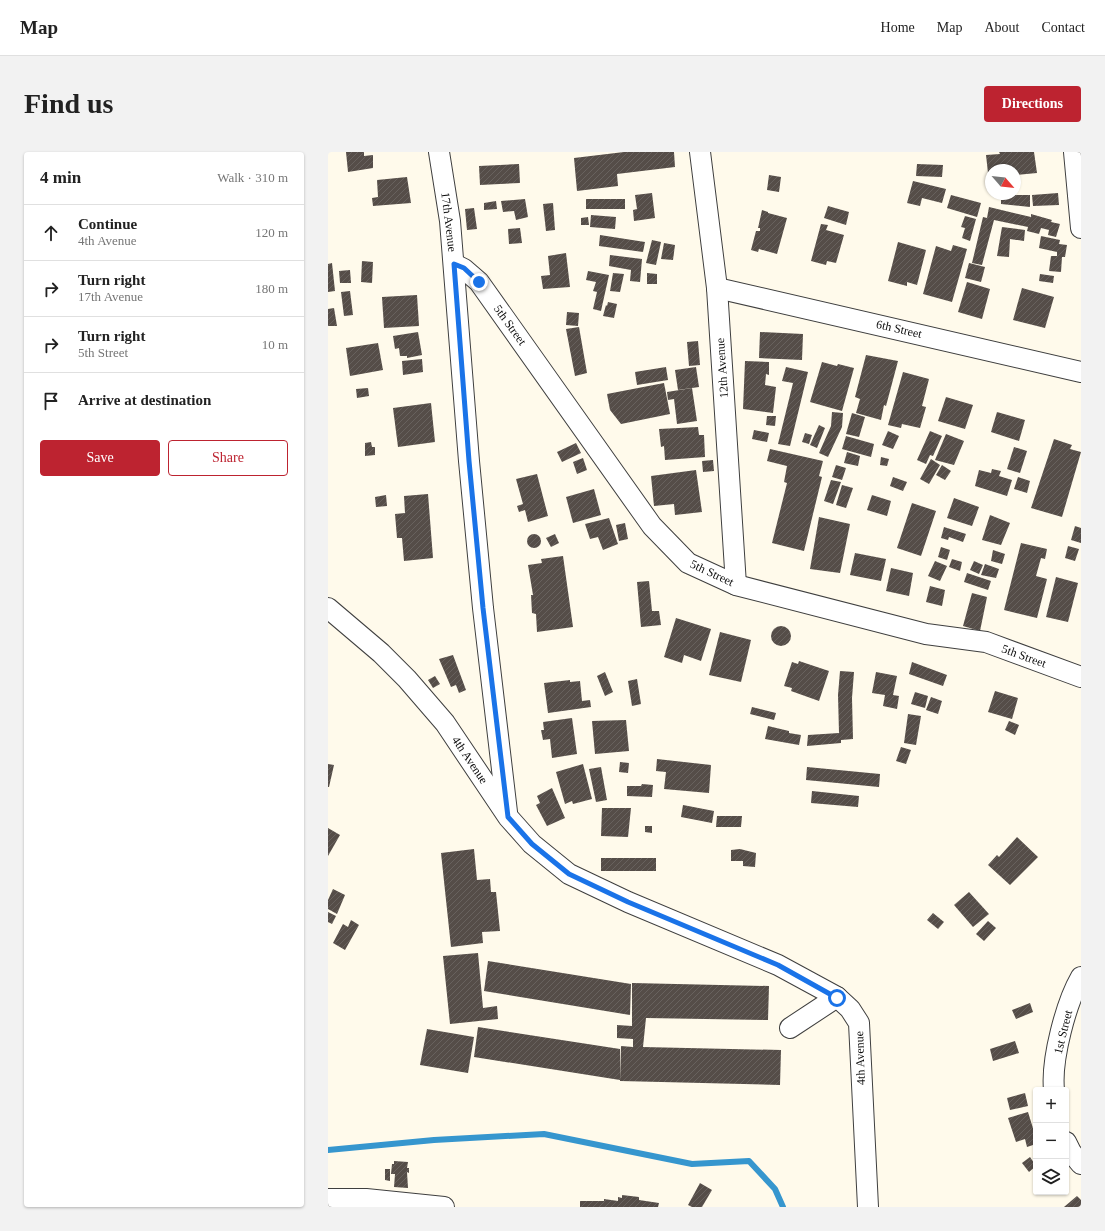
<!DOCTYPE html>
<meta charset="utf-8">
<style>
body{margin:0;font-family:Georgia,serif;background:#f2f2f2;color:#222}
.controls{position:absolute;right:12px;bottom:12px;display:grid;overflow:hidden;border-radius:4px;box-shadow:0 1px 3px #0004}
.controls button{width:36px;height:36px;display:grid;place-items:center;padding:0;border:0;border-bottom:1px solid #e0e0e0;background:#fff;color:#222;font:20px sans-serif}
.compass{position:absolute;left:657px;top:12px;width:36px;height:36px;border-radius:50%;background:#fff;box-shadow:0 1px 3px #0004;rotate:118deg}
.stop{position:absolute;width:12px;height:12px;margin:-9px;border:3px solid #1a73e8;border-radius:50%;background:#fff}
.stop.end{background:#1a73e8;border-color:#fff;box-shadow:0 1px 4px #0008}
.list{margin:0;padding:0;list-style:none}
h2{display:flex;justify-content:space-between;align-items:center;height:52px;margin:0;padding:0 16px;font-size:17px}
h2 small{font-size:13px;font-weight:400;color:#767676}
.list li{display:grid;grid-template-columns:26px 1fr auto;gap:12px;align-items:center;box-sizing:border-box;height:56px;padding:0 16px;border-top:1px solid #e0e0e0}
.list b{display:block;font-size:15px;white-space:nowrap}
.list p{margin:0;font-size:13px;white-space:nowrap;color:#767676}
.list em{font-size:13px;font-style:normal;color:#767676}
.actions{display:flex;gap:8px;padding:12px 16px}
.actions a{flex:1;padding:9px 0;border:1px solid #bd2330;border-radius:4px;text-align:center;font-size:14px;color:#bd2330}
.actions .main{background:#bd2330;color:#fff}
.icon{flex:none;width:22px;height:22px;fill:none;stroke:currentColor;stroke-width:2;stroke-linecap:round;stroke-linejoin:round}
.map{position:relative;flex:none;width:753px;height:1055px;overflow:hidden;border-radius:4px}
header{display:flex;align-items:center;gap:24px;box-sizing:border-box;height:56px;padding:0 20px;background:#fff;border-bottom:1px solid #e0e0e0}
header strong{font-size:19px}
nav{display:flex;gap:22px;margin-inline-start:auto;font-size:14px}
.intro{display:flex;align-items:center;justify-content:space-between;box-sizing:border-box;height:96px;padding:0 24px}
h1{margin:0;font-size:28px}
.button{padding:10px 18px;border-radius:4px;background:#bd2330;color:#fff;font-size:14px;font-weight:700}
main{display:flex;gap:24px;padding:0 24px}
aside{flex:1;background:#fff;border-radius:4px;box-shadow:0 1px 3px #0004}
.map>svg:first-child{display:block}
.lines{fill:none;stroke-linecap:round;stroke-linejoin:round}
.stream{stroke:#3696ce;stroke-width:6}
.building{fill:url(#building-hatch)}
.minor-casing{stroke:#3f3f3f;stroke-width:22}
.minor{stroke:#fff;stroke-width:20}
.route{stroke:#1a73e8;stroke-width:5}
.labels{text-anchor:middle;dominant-baseline:central;stroke-width:4;stroke-linejoin:round;paint-order:stroke}
.street-label{font-size:12px;fill:#0c0c0c;stroke:#fff}
</style>
<header>
<strong>Map</strong>
<nav><a>Home</a><a>Map</a><a>About</a><a>Contact</a></nav>
</header>
<div class="intro"><h1>Find us</h1><a class="button">Directions</a></div>
<main>
<aside>
<h2>4 min<small>Walk · 310 m</small></h2>
<ul class="list">
<li><svg class="icon" aria-label="ahead" viewBox="0 0 24 24"><path d="M12 20V5M6 11l6-6 6 6"/></svg><div><b>Continue</b><p>4th Avenue</p></div><em>120 m</em></li>
<li><svg class="icon" aria-label="right" viewBox="0 0 24 24"><path d="M7 20v-9h11M14 6l5 5-5 5"/></svg><div><b>Turn right</b><p>17th Avenue</p></div><em>180 m</em></li>
<li><svg class="icon" aria-label="right" viewBox="0 0 24 24"><path d="M7 20v-9h11M14 6l5 5-5 5"/></svg><div><b>Turn right</b><p>5th Street</p></div><em>10 m</em></li>
<li><svg class="icon" aria-label="arrive" viewBox="0 0 24 24"><path d="M6 21V4h12l-3 4 3 4H6"/></svg><div><b>Arrive at destination</b></div></li>
</ul>
<div class="actions"><a class="main">Save</a><a>Share</a></div>
</aside>
<div class="map">
<svg width="753" height="1055" viewBox="0 0 753 1055">
<defs>
<pattern id="building-hatch" width="6" height="6" patternUnits="userSpaceOnUse"><rect width="6" height="6" fill="#554d48"/><path d="M-1 1l2-2M0 6l6-6M5 7l2-2" fill="none" stroke="#68625e"/></pattern>
</defs>
<rect width="100%" height="100%" fill="#fffaeb"/>
<g class="lines">
<!-- stream -->
<polyline class="stream" points="0,998 106,988 216,982 364,1012 421,1009 447,1037 455,1055"/>
</g>
<!-- building -->
<g class="building">
<polygon points="18,0 36,0 36,4 45,3 45,16 20,20"/>
<polygon points="296,0 346,0 347,15 289,22 290,34 249,39 246,6"/>
<polygon points="671,0 706,0 709,21 687,23 687,18 663,18 663,21 660,21 658,3 672,2"/>
<polygon points="191,12 192,31 152,33 151,14"/>
<polygon points="589,12 615,13 614,25 588,24"/>
<polygon points="441,23 453,25 451,40 439,38"/>
<polygon points="79,25 83,51 45,54 44,46 50,45 49,28"/>
<polygon points="585,29 618,37 614,51 594,46 592,54 579,51"/>
<polygon points="324,41 327,66 306,69 305,58 309,57 307,43"/>
<polygon points="730,41 731,53 705,54 704,43"/>
<polygon points="623,43 653,51 649,65 619,56"/>
<polygon points="673,43 702,43 702,55 673,52"/>
<polygon points="197,47 200,65 188,68 186,59 175,60 173,49"/>
<rect x="258" y="47" width="39" height="10"/>
<polygon points="168,49 169,57 156,58 156,51"/>
<polygon points="225,51 227,78 218,79 215,52"/>
<polygon points="500,54 521,60 518,73 496,66"/>
<polygon points="661,55 703,65 703,62 724,68 723,70 732,72 728,85 720,83 721,78 713,76 711,82 699,79 700,75 666,68 654,113 644,111 655,65 659,66"/>
<polygon points="146,56 149,77 139,78 137,57"/>
<polygon points="434,58 440,60 440,61 459,66 449,102 431,97 430,100 423,98 428,79 432,79 432,76 430,76"/>
<polygon points="263,63 288,65 287,77 262,75"/>
<polygon points="637,64 648,67 642,89 634,86 637,76 633,75"/>
<polygon points="260,65 261,73 253,73 253,66"/>
<polygon points="493,72 500,73 498,78 516,83 508,111 499,109 498,113 483,109"/>
<polygon points="674,75 697,78 696,89 682,87 681,105 669,104"/>
<polygon points="192,76 194,91 181,92 180,77"/>
<polygon points="272,83 317,90 315,100 271,94"/>
<polygon points="713,84 732,88 731,92 739,93 737,105 734,105 733,120 721,119 723,104 729,104 729,100 711,96"/>
<polygon points="324,88 333,90 328,113 318,111"/>
<polygon points="570,90 598,98 589,133 579,130 579,134 560,129"/>
<polygon points="336,91 347,93 345,108 333,107"/>
<polygon points="625,93 639,97 624,150 595,142 608,94 623,99"/>
<polygon points="238,101 242,135 215,137 213,124 222,123 220,104"/>
<polygon points="282,103 314,107 312,130 302,129 303,118 281,114"/>
<polygon points="34,109 45,110 44,131 33,130"/>
<polygon points="4,111 7,139 0,140 0,112"/>
<polygon points="641,111 657,115 653,130 637,126"/>
<polygon points="22,118 23,131 12,131 11,119"/>
<polygon points="260,119 281,123 273,159 265,157 269,140 265,139 268,130 258,128"/>
<polygon points="285,121 296,122 292,140 282,139"/>
<polygon points="319,121 329,122 329,132 319,132"/>
<polygon points="712,122 726,124 725,131 711,129"/>
<polygon points="639,130 662,137 654,167 630,160"/>
<polygon points="694,136 726,145 717,176 685,168"/>
<polygon points="22,139 25,163 16,164 13,140"/>
<polygon points="89,143 91,174 56,176 54,145"/>
<polygon points="280,150 289,152 286,166 275,164 278,153 279,154"/>
<polygon points="6,156 9,174 0,174 0,157"/>
<polygon points="239,160 251,161 250,174 238,173"/>
<polygon points="251,175 259,221 247,224 238,177"/>
<polygon points="90,180 94,203 79,206 79,204 72,204 71,196 67,197 65,184"/>
<polygon points="432,180 475,182 474,208 431,206"/>
<polygon points="370,189 372,213 361,214 359,190"/>
<polygon points="50,191 55,218 22,224 18,196"/>
<polygon points="538,203 570,209 558,254 556,253 553,268 528,261 532,247 527,245"/>
<polygon points="94,207 95,220 75,223 74,209"/>
<polygon points="417,209 441,210 441,223 438,222 437,233 448,235 445,261 415,257"/>
<polygon points="494,210 509,214 510,212 526,216 514,259 482,250"/>
<polygon points="338,215 340,228 309,233 307,220"/>
<polygon points="368,215 371,235 350,238 347,218"/>
<polygon points="458,215 480,220 462,294 450,292 465,231 454,229"/>
<polygon points="575,220 601,227 594,254 598,255 592,276 574,272 573,276 560,273"/>
<polygon points="336,231 342,262 293,272 282,258 279,242"/>
<polygon points="40,236 41,244 29,246 28,237"/>
<polygon points="364,236 369,269 349,272 346,247 340,248 339,240"/>
<polygon points="618,245 645,253 637,277 610,269"/>
<polygon points="103,251 107,290 70,295 65,256"/>
<polygon points="504,260 515,261 514,275 500,305 491,301 503,274"/>
<polygon points="669,260 697,268 691,289 663,280"/>
<polygon points="524,261 537,265 531,285 518,282"/>
<polygon points="439,264 448,264 447,274 438,273"/>
<polygon points="491,273 497,276 489,296 482,293"/>
<polygon points="370,275 371,283 376,283 377,305 337,308 336,294 333,295 331,277"/>
<polygon points="426,278 441,281 439,290 424,287"/>
<polygon points="560,279 571,284 565,297 554,293"/>
<polygon points="602,279 614,284 605,304 602,303 598,312 589,308"/>
<polygon points="477,281 484,283 481,292 474,290"/>
<polygon points="618,282 636,289 626,313 607,308"/>
<polygon points="518,284 546,292 543,305 514,297"/>
<polygon points="726,287 744,293 742,297 753,300 734,365 703,356"/>
<polygon points="43,290 44,295 47,295 47,303 37,304 37,291"/>
<polygon points="248,291 253,301 234,310 229,300"/>
<polygon points="686,295 699,299 692,321 679,317"/>
<polygon points="442,297 495,309 491,324 494,325 476,399 444,391 459,331 456,330 459,314 439,309"/>
<polygon points="519,300 532,304 530,314 516,311"/>
<polygon points="553,305 561,307 559,314 552,313"/>
<polygon points="255,306 259,318 249,322 245,310"/>
<polygon points="603,307 612,313 601,332 592,327"/>
<polygon points="385,308 386,319 375,320 374,309"/>
<polygon points="508,313 518,316 514,328 504,325"/>
<polygon points="614,313 623,319 617,328 608,323"/>
<polygon points="664,317 673,319 671,324 684,328 679,344 647,334 651,318 663,321"/>
<polygon points="368,318 374,360 347,363 346,352 326,354 323,324"/>
<polygon points="209,322 220,364 200,370 197,358 191,360 189,354 195,352 188,327"/>
<polygon points="565,325 579,330 575,339 562,334"/>
<polygon points="690,325 702,329 699,341 686,337"/>
<polygon points="503,328 513,330 505,352 496,349"/>
<polygon points="514,333 525,336 518,356 508,353"/>
<polygon points="266,337 273,363 245,371 238,345"/>
<polygon points="100,342 105,406 76,409 74,386 69,386 67,362 77,361 76,344"/>
<polygon points="58,343 59,354 48,355 47,345"/>
<polygon points="544,343 563,349 559,364 539,358"/>
<polygon points="626,346 651,355 644,374 619,366"/>
<polygon points="584,351 608,359 593,404 569,396"/>
<polygon points="662,363 682,371 673,393 654,388"/>
<polygon points="491,365 522,372 512,421 482,417"/>
<polygon points="281,366 290,392 275,398 270,385 262,387 257,372"/>
<polygon points="297,371 300,387 291,389 288,373"/>
<polygon points="747,374 753,376 753,391 743,388"/>
<polygon points="616,375 638,382 635,390 621,385 620,388 613,386"/>
<polygon points="227,382 231,391 223,395 218,386"/>
<circle cx="206" cy="389" r="7"/>
<polygon points="693,391 719,397 717,407 713,406 708,424 719,427 709,466 676,458"/>
<polygon points="740,394 751,397 747,409 737,406"/>
<polygon points="613,395 622,398 619,408 610,405"/>
<polygon points="665,398 677,402 674,412 663,409"/>
<polygon points="527,401 558,407 553,429 522,423"/>
<polygon points="235,404 245,475 209,480 208,462 204,461 203,443 205,443 200,413 214,411 213,407"/>
<polygon points="624,407 634,410 632,419 621,415"/>
<polygon points="607,409 619,414 612,429 600,424"/>
<polygon points="646,409 655,413 651,422 642,418"/>
<polygon points="657,412 671,417 668,426 653,423"/>
<polygon points="563,416 585,421 581,444 558,439"/>
<polygon points="639,421 663,429 660,438 636,430"/>
<polygon points="728,425 750,431 740,470 718,465"/>
<polygon points="321,429 324,459 331,459 333,473 313,475 309,430"/>
<polygon points="602,434 617,438 614,454 598,450"/>
<polygon points="644,441 659,445 652,479 635,474"/>
<polygon points="348,466 383,477 373,509 356,503 354,511 336,505"/>
<circle cx="453" cy="484" r="10"/>
<polygon points="392,480 423,488 413,530 381,523"/>
<polygon points="125,503 138,538 131,541 128,533 123,535 111,507"/>
<polygon points="471,509 501,519 491,549 463,539 464,536 456,534 464,510 470,512"/>
<polygon points="584,510 619,523 615,534 581,522"/>
<polygon points="512,519 526,520 524,546 525,587 513,588 513,591 479,594 480,583 511,581 510,543"/>
<polygon points="277,520 285,540 277,544 269,524"/>
<polygon points="548,520 569,524 565,543 571,544 569,557 555,554 557,543 544,541"/>
<polygon points="107,524 112,532 105,536 100,528"/>
<polygon points="309,527 313,552 304,554 300,529"/>
<polygon points="242,528 242,530 252,529 254,549 262,548 263,555 220,561 216,531"/>
<polygon points="667,539 690,546 684,567 660,560"/>
<polygon points="587,540 600,544 597,556 583,552"/>
<polygon points="603,545 614,549 610,562 598,558"/>
<polygon points="424,555 448,561 446,568 422,562"/>
<polygon points="580,562 593,564 588,593 576,591"/>
<polygon points="244,566 249,602 224,606 222,587 215,588 213,578 216,578 215,570"/>
<polygon points="298,568 301,599 267,602 264,569"/>
<polygon points="681,569 691,573 687,583 677,578"/>
<polygon points="440,574 461,579 461,581 473,583 471,593 437,587"/>
<polygon points="573,595 583,598 578,612 568,609"/>
<polygon points="329,607 383,613 381,641 336,637 338,620 328,619"/>
<polygon points="292,610 301,611 300,621 291,620"/>
<polygon points="0,612 6,613 1,635 0,635"/>
<polygon points="255,612 264,647 245,652 244,649 237,652 228,620"/>
<polygon points="273,615 279,648 268,650 261,617"/>
<polygon points="479,615 552,622 551,635 478,628"/>
<polygon points="314,632 325,633 324,645 299,644 299,634 313,634"/>
<polygon points="224,636 237,666 219,674 208,653 212,651 209,644"/>
<polygon points="484,639 531,644 530,655 483,651"/>
<polygon points="355,653 386,659 384,671 353,665"/>
<polygon points="274,656 303,656 300,685 273,684"/>
<polygon points="389,664 414,664 413,675 388,675"/>
<polygon points="317,674 324,674 324,681 317,680"/>
<polygon points="0,676 12,683 0,704"/>
<polygon points="689,685 710,705 682,733 660,713 669,703 671,705"/>
<polygon points="146,697 149,728 162,727 163,740 168,740 172,779 154,780 155,791 123,795 113,701"/>
<polygon points="412,697 428,701 427,715 415,714 415,709 403,709 403,698"/>
<rect x="273" y="706" width="55" height="13"/>
<polygon points="5,737 17,743 9,762 0,757 0,748"/>
<polygon points="641,740 661,762 645,775 626,753"/>
<polygon points="0,760 8,764 4,772 0,770"/>
<polygon points="605,761 616,770 610,777 599,768"/>
<polygon points="23,768 31,773 17,798 5,791 15,772 20,775"/>
<polygon points="660,769 668,776 656,789 648,782"/>
<polygon points="150,801 155,856 169,854 170,867 122,872 115,804"/>
<polygon points="160,809 303,832 302,863 156,839"/>
<polygon points="304,831 441,834 440,868 318,866 315,895 453,898 452,933 292,929 293,894 305,895 305,887 289,886 289,873 304,874"/>
<polygon points="702,851 705,860 688,867 684,858"/>
<polygon points="150,875 292,897 292,928 146,905"/>
<polygon points="99,877 146,885 140,921 92,913"/>
<polygon points="687,889 691,901 665,909 662,897"/>
<polygon points="697,941 700,954 682,958 679,946"/>
<polygon points="700,960 708,986 708,992 699,995 697,987 688,990 680,966"/>
<polygon points="702,1005 708,1014 701,1020 694,1011"/>
<polygon points="66,1009 80,1010 79,1016 81,1016 81,1021 79,1020 80,1036 66,1035 67,1022 63,1022 64,1012 66,1012"/>
<polygon points="57,1017 62,1017 62,1029 57,1028"/>
<polygon points="372,1031 384,1038 374,1055 364,1055 360,1053"/>
<polygon points="294,1043 311,1045 311,1048 331,1051 330,1055 252,1055 252,1049 276,1049 276,1047 290,1049 290,1045 294,1046"/>
<polygon points="749,1044 753,1048 753,1055 736,1055"/>
</g>
<g class="lines">
<defs>
<g id="minor">
<polyline points="111,0 122,69 141,309 155,456 179,660"/>
<polyline points="372,0 389,136 408,433"/>
<polyline points="746,0 753,76"/>
<polyline points="126,112 136,117 151,130 324,374 360,411 408,433 598,482 658,490 753,525"/>
<polyline points="389,136 753,220"/>
<polyline points="0,456 53,501 79,527 117,571 180,665 204,692 241,722 300,750 450,813 509,845 522,857 531,871 540,1055"/>
<polyline points="462,876 509,845"/>
<path d="M726 938C723 907 738 851 753 825"/>
<polyline points="738,990 743,1000 753,1012"/>
<polyline points="0,1047 38,1047 116,1055"/>
</g>
</defs>
<!-- minor casing -->
<use href="#minor" class="minor-casing"/>
<!-- minor -->
<use href="#minor" class="minor"/>
</g>
<g class="lines">
<!-- route -->
<polyline class="route" points="151,130 136,116 126,112 141,309 155,456 180,665 204,692 241,722 300,750 450,813 509,846"/>
</g>
<g class="labels">
<!-- street labels -->
<g class="street-label">
<text transform="translate(121 70) rotate(83)">17th Avenue</text>
<text transform="translate(182 173) rotate(54)">5th Street</text>
<text transform="translate(571 177) rotate(13)">6th Street</text>
<text transform="translate(394 216) rotate(-94)">12th Avenue</text>
<text transform="translate(384 421) rotate(25)">5th Street</text>
<text transform="translate(696 504) rotate(20)">5th Street</text>
<text transform="translate(142 608) rotate(56)">4th Avenue</text>
<text transform="translate(735 880) rotate(-76)">1st Street</text>
<text transform="translate(532 906) rotate(-92)">4th Avenue</text>
</g>
</g>
</svg>
<div class="controls">
<button>+</button>
<button>−</button>
<button><svg class="icon" aria-label="layers" viewBox="0 0 24 24"><path d="M12 4l9 5-9 5-9-5zM3 14l9 5 9-5"/></svg></button>
</div>
<svg class="compass" viewBox="-18 -18 36 36"><path d="M0-13l5 13h-10z" fill="#e53935"/><path d="M0 13l5-13h-10z" fill="#767676"/></svg>
<div class="stop" style="left:509px;top:846px"></div>
<div class="stop end" style="left:151px;top:130px"></div>
</div>
</main>
